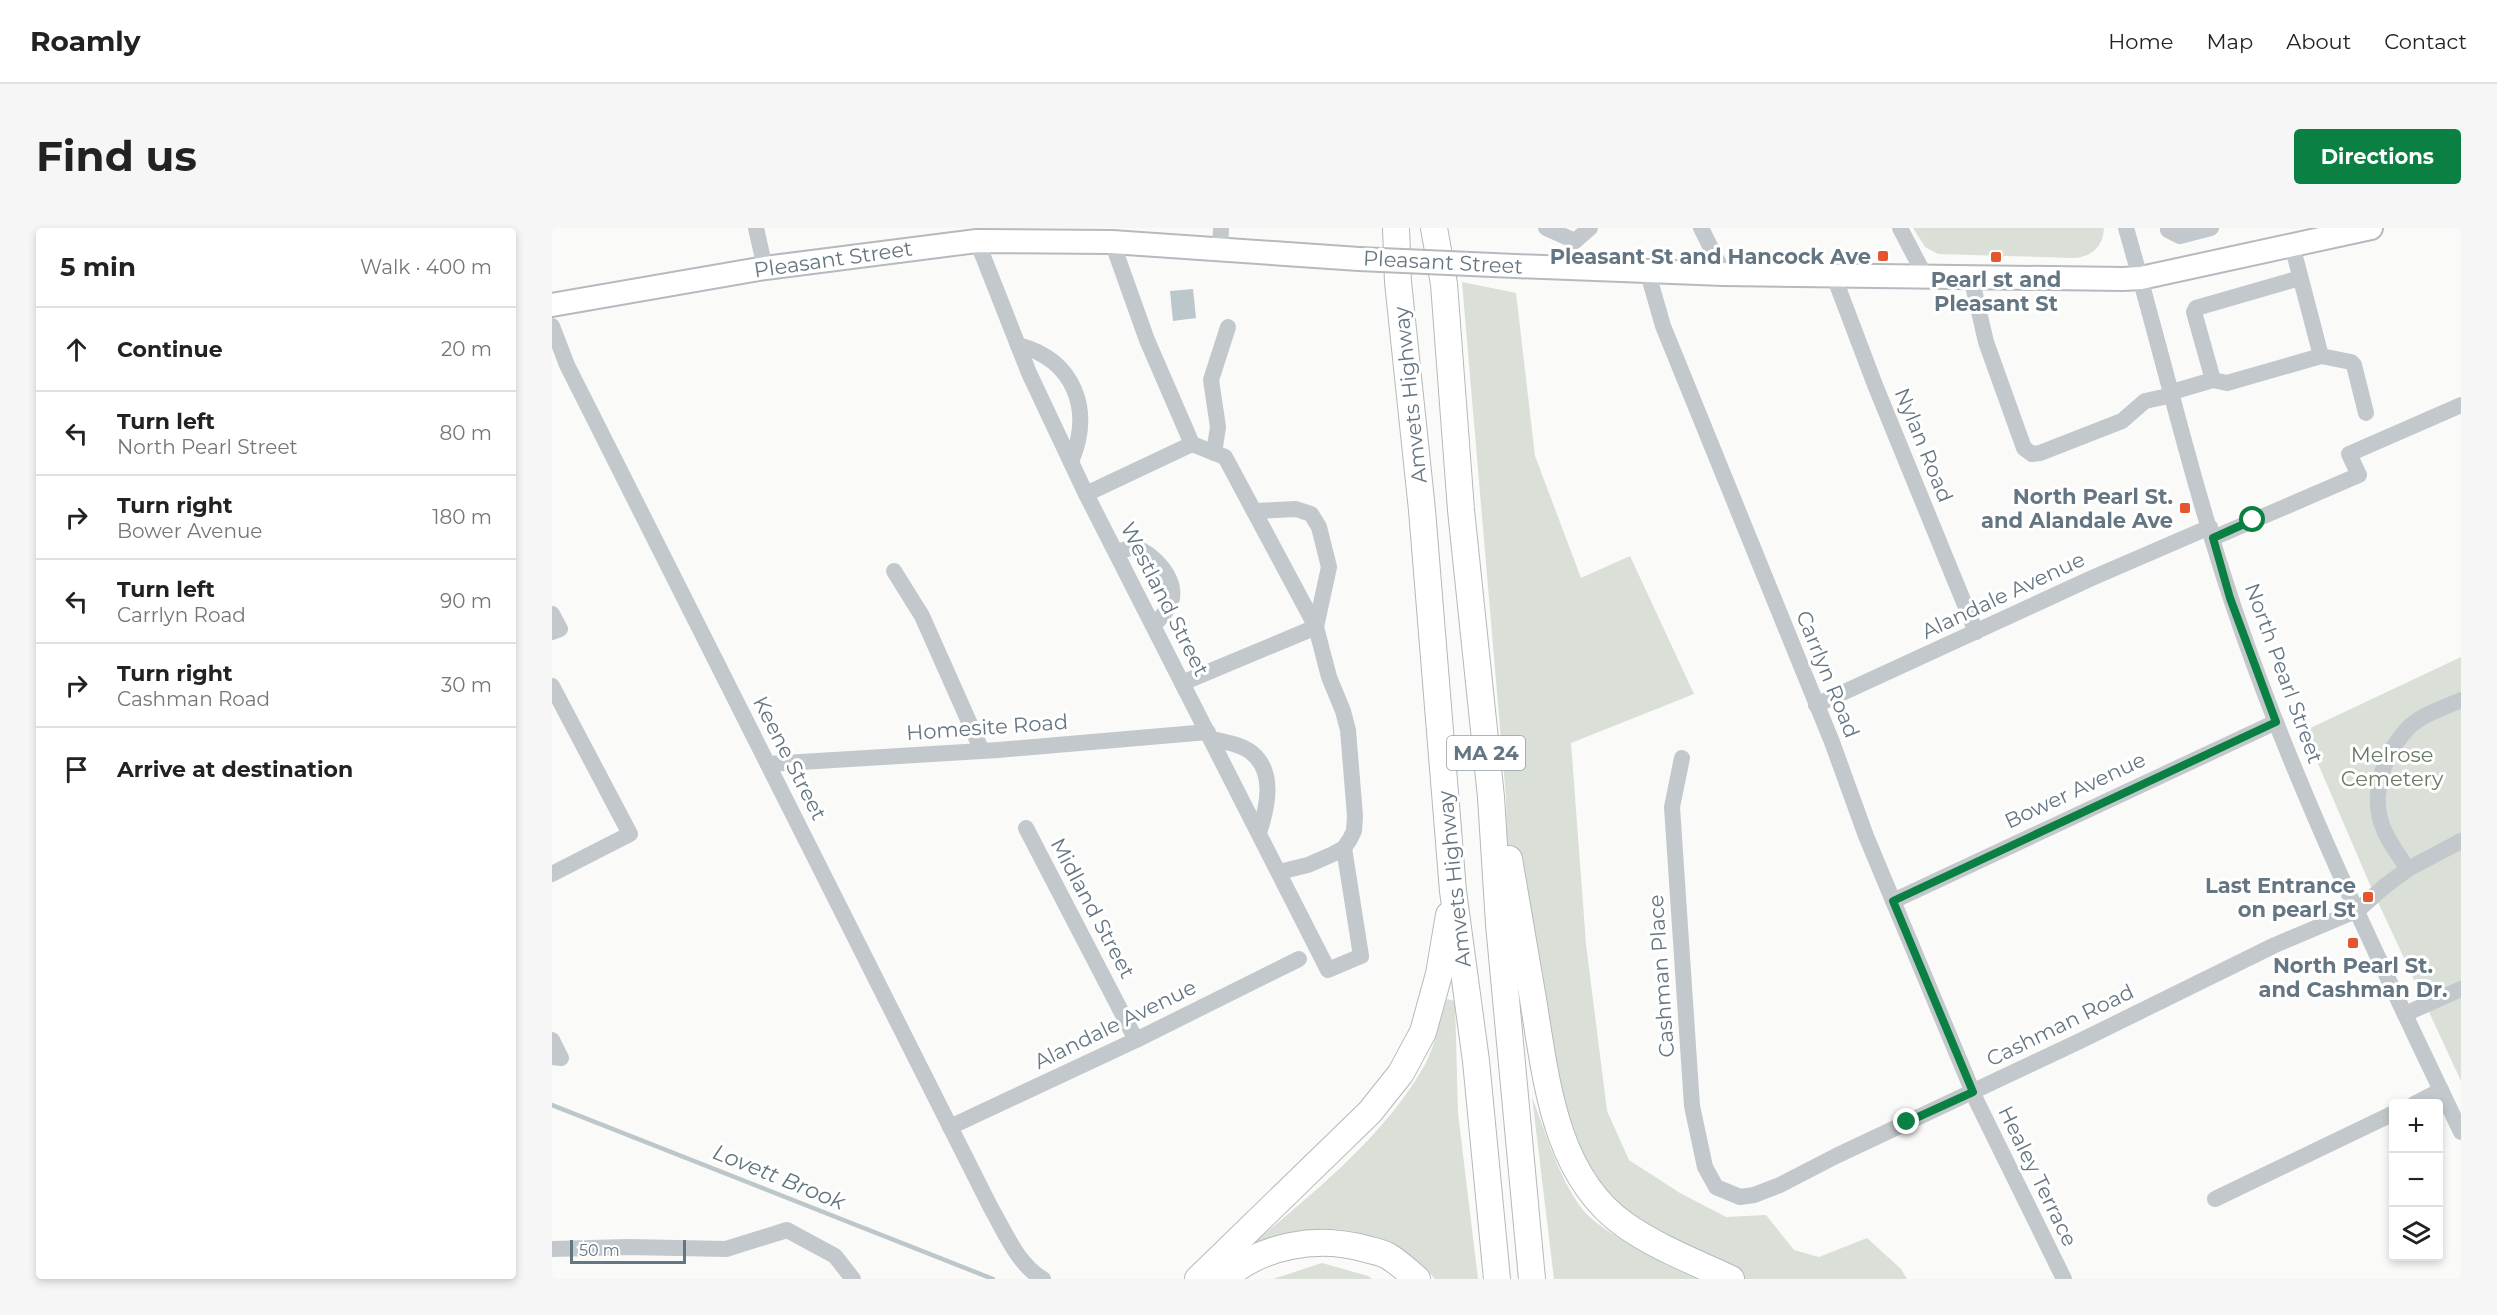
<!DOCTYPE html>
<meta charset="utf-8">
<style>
body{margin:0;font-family:Montserrat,sans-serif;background:#f6f6f6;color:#222}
.controls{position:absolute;right:18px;bottom:18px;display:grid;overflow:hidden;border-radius:6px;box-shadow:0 3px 9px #0003}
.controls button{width:54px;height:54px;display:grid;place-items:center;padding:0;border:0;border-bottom:2px solid #e0e0e0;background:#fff;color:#222;font:30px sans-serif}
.scale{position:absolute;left:18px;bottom:15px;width:116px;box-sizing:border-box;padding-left:6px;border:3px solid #657683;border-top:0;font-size:16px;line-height:21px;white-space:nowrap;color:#657683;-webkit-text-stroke:4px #fff;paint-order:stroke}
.stop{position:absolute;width:18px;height:18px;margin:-14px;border:4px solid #0b8043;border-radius:50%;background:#fff}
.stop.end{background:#0b8043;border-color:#fff;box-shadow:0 2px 6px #0008}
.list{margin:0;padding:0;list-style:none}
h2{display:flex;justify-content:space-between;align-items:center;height:78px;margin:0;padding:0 24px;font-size:26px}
h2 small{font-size:20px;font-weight:400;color:#767676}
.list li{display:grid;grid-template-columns:39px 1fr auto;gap:18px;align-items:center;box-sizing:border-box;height:84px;padding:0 24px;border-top:2px solid #e0e0e0}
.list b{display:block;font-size:22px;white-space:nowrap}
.list p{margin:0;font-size:20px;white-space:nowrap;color:#767676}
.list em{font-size:20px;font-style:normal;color:#767676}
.icon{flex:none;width:33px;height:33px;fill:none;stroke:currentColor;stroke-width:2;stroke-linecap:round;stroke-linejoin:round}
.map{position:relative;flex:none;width:1909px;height:1051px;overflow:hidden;border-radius:6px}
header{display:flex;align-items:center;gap:36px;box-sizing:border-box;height:84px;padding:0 30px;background:#fff;border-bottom:2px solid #e0e0e0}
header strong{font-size:28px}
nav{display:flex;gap:33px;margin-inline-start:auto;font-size:21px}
.intro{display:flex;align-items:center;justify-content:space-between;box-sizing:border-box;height:144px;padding:0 36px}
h1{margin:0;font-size:42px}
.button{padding:15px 27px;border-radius:6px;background:#0b8043;color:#fff;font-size:21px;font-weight:700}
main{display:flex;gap:36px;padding:0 36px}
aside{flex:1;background:#fff;border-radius:6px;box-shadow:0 3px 9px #0003}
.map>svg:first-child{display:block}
.green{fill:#dadfd7}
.water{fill:#bbc7cb}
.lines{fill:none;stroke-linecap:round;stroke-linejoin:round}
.stream{stroke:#bbc7cb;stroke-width:4.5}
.major-casing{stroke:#b5babe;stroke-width:26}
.highway-casing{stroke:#b4b9bd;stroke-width:28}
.minor{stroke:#c3c8cc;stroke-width:16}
.major{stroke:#fff;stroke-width:22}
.highway{stroke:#fff;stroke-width:26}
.major-bridge-casing{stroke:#b5babe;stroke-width:26;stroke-linecap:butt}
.major-bridge{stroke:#fff;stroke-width:22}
.route{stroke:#0b8043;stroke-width:8}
.poi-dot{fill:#e4572e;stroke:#fff;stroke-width:2}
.labels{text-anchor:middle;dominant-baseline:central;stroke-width:6;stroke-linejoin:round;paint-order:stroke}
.shield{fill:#fff;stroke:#939fa8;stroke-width:1.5}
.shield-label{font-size:20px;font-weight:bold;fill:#657683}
.poi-label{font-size:21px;font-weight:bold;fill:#657683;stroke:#fff;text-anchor:end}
.street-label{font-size:21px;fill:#657683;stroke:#fff}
.park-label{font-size:21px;fill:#687a64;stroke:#fff}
.water-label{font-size:22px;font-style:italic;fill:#60757c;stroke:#fff}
</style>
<header>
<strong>Roamly</strong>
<nav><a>Home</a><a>Map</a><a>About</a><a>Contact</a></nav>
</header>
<div class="intro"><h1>Find us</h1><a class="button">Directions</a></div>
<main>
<aside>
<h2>5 min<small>Walk · 400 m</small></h2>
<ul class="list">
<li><svg class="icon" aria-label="ahead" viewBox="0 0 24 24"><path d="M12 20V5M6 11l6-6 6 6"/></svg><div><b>Continue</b></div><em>20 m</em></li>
<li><svg class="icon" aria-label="left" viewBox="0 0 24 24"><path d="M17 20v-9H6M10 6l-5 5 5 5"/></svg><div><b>Turn left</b><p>North Pearl Street</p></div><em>80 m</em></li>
<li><svg class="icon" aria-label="right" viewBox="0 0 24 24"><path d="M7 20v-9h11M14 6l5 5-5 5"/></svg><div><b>Turn right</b><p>Bower Avenue</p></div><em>180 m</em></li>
<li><svg class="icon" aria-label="left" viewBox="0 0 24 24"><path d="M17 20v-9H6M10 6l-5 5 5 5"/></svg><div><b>Turn left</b><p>Carrlyn Road</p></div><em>90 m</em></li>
<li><svg class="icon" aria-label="right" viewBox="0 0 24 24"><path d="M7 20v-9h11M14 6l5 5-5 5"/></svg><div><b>Turn right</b><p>Cashman Road</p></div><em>30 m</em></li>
<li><svg class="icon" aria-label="arrive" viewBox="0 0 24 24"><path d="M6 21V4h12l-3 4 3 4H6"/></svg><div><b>Arrive at destination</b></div></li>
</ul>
</aside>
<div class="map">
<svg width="1909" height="1051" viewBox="0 0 1909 1051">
<rect width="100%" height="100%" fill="#fafaf8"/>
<!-- green -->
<g class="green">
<path d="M1361 0H1552C1551 18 1541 28 1523 30L1386 26 1373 19Z"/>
<polygon points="910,54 964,65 983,228 1029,350 1078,328 1142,466 1019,515 1034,716 1055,883 1077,932 1128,965 1174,989 1214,987 1242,1022 1267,1029 1315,1010 1349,1041 1355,1051 1179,1051 1130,1028 1024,942 955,623 954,570"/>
<polygon points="1909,429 1909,853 1819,659 1752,503"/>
<path d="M895 771 903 773 906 885 926 1051H883C858 1021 817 1002 778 1001 753 1001 709 1020 685 1030 751 972 826 917 871 840 883 820 887 793 895 771Z"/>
<path d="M980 869C995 908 1006 949 1031 982 1047 1003 1119 1040 1145 1051H1002Z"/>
<polygon points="770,1035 816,1048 820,1051 721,1051"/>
</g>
<!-- water -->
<polygon class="water" points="641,61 644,90 621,93 618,63"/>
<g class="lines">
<!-- stream -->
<polyline class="stream" points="0,877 441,1051"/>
<defs>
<g id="major">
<polyline points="963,38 1172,46 1571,51 1589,50 1819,0"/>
<polyline points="0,77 213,40 425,13 560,14 807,31"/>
</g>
<g id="highway">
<polyline points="844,0 846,54 870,282 901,663 924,833 945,1051"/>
<polyline points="882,0 892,56 909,282 939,569 947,696 980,1051"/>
<path d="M957 631C965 678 973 724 981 771 994 850 1002 947 1073 997 1104 1019 1145 1035 1179 1051"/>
<polyline points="646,1051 818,884 849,845 871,804 887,746 897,687"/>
<path d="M671 1051C710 1017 765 1007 814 1021 821 1023 829 1024 836 1028 846 1034 856 1043 865 1051"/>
</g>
</defs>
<!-- major casing -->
<use href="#major" class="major-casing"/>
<!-- highway casing -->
<use href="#highway" class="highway-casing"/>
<!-- minor -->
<g class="minor">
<polyline points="204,0 213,40"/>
<polyline points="994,0 1023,13"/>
<polyline points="1149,0 1172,46"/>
<polyline points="1348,0 1373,48"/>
<path d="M1574 0C1613 135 1644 273 1691 406 1751 577 1831 741 1909 904"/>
<polyline points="1616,2 1628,8 1659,0"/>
<polyline points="425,13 477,145 534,266 776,742 809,728 792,620"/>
<polyline points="1023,13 1038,0"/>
<polyline points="560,14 595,112 640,216 673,229 764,399 777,449 791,483 796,502 803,588 802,603 798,611 792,620 781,626 756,637 727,644"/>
<polyline points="1740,17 1769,128 1799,134 1802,137 1814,185"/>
<polyline points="668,21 669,0"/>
<polyline points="1095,42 1111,98 1280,514 1314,608 1425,874 1512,1051"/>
<polyline points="1281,46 1323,157 1424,404"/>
<polyline points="1419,49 1434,114 1472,220 1480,226 1488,225 1570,193 1593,173 1621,167"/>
<path d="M0 98 15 137 439 980C453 1004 466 1037 491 1051"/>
<path d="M466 117C523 132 541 182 519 234"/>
<polyline points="1661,152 1675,155 1769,128"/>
<polyline points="1620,164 1661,152 1642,84 1644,80 1748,50"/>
<polyline points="662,225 666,199 659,152 676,99"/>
<polyline points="534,266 640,216"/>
<polyline points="1661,310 1807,247 1797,226 1909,177"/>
<path d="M565 324C570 323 577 319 583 320 603 325 626 353 619 374 616 383 608 390 602 397"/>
<polyline points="342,343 370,388 430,523"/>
<polyline points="0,386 8,401 0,404"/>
<polyline points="630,455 764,399 777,339 767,299 759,286 744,281 702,283"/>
<polyline points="0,458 78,606 0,646"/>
<path d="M1909 472C1892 480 1870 486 1856 500 1831 527 1817 568 1832 602 1838 616 1848 629 1856 641L1909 613"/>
<polyline points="1264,477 1540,350 1658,299"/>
<path d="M660 511C673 514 689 516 700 525 724 545 715 580 707 605"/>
<polyline points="1130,530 1120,579 1140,878 1153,939 1164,959 1188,969 1202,967 1228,957 1284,928 1530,812 1723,717 1806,682 1833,658 1856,641"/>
<polyline points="216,536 446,522 656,504"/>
<polyline points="474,600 584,812"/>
<polyline points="1341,673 1724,494"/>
<polyline points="1853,786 1909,761"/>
<polyline points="0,812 9,830 0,829"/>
<polyline points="1862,876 1889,862"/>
<polyline points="398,899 584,812 747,731"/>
<polyline points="1663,971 1842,885"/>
<polyline points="0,1021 77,1019 174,1021 235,1002 283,1028 301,1051"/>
</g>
<!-- major -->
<use href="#major" class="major"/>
<!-- highway -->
<use href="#highway" class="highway"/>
<defs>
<polyline id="major-bridge" points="807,31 963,38"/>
</defs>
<!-- major-bridge casing -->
<use href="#major-bridge" class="major-bridge-casing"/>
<!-- major-bridge -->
<use href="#major-bridge" class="major-bridge"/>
</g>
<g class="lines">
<!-- route -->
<polyline class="route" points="1355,894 1421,864 1341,673 1724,494 1678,370 1661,310 1701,292"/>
</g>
<!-- markers -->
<g class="poi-dot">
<rect x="1325" y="22" width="12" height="12" rx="3"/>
<rect x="1438" y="23" width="12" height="12" rx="3"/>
<rect x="1627" y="274" width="12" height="12" rx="3"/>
<rect x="1810" y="663" width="12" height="12" rx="3"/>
<rect x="1795" y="709" width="12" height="12" rx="3"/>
</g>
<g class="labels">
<!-- shield labels -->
<rect class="shield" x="895" y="508" width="78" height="34" rx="4.5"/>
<g class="shield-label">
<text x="934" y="525">MA 24</text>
</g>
<!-- poi labels -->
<g class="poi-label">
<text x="1319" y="28">Pleasant St and Hancock Ave</text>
<text x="1444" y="51" text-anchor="middle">Pearl st and<tspan x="1444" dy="24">Pleasant St</tspan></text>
<text x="1621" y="268">North Pearl St.<tspan x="1621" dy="24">and Alandale Ave</tspan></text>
<text x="1804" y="657">Last Entrance<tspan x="1804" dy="24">on pearl St</tspan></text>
<text x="1801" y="737" text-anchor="middle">North Pearl St.<tspan x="1801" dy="24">and Cashman Dr.</tspan></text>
</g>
<!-- street labels -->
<g class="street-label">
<text transform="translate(281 31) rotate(-8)">Pleasant Street</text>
<text transform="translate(891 34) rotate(3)">Pleasant Street</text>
<text transform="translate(858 167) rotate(-96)">Amvets Highway</text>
<text transform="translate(1372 217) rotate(68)">Nylan Road</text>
<text transform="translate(1451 367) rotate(-25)">Alandale Avenue</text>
<text transform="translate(613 371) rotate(63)">Westland Street</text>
<text transform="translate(1732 445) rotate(70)">North Pearl Street</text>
<text transform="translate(1276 446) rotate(68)">Carrlyn Road</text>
<text transform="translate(435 499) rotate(-4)">Homesite Road</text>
<text transform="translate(238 530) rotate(63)">Keene Street</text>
<text transform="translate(1523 562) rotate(-25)">Bower Avenue</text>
<text transform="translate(902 651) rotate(-96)">Amvets Highway</text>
<text transform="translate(541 680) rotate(62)">Midland Street</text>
<text transform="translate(1109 748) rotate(-94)">Cashman Place</text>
<text transform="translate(563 796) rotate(-26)">Alandale Avenue</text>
<text transform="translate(1508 797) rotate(-26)">Cashman Road</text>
<text transform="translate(1486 948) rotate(64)">Healey Terrace</text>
</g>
<!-- park labels -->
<g class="park-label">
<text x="1840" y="526">Melrose<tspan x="1840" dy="24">Cemetery</tspan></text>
</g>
<!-- water labels -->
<g class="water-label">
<text transform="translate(227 949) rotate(22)">Lovett Brook</text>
</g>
</g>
</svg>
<div class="controls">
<button>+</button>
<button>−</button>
<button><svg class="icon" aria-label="layers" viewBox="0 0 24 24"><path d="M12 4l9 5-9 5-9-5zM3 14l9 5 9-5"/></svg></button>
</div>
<div class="scale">50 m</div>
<div class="stop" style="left:1701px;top:292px"></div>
<div class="stop end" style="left:1355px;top:894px"></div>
</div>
</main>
